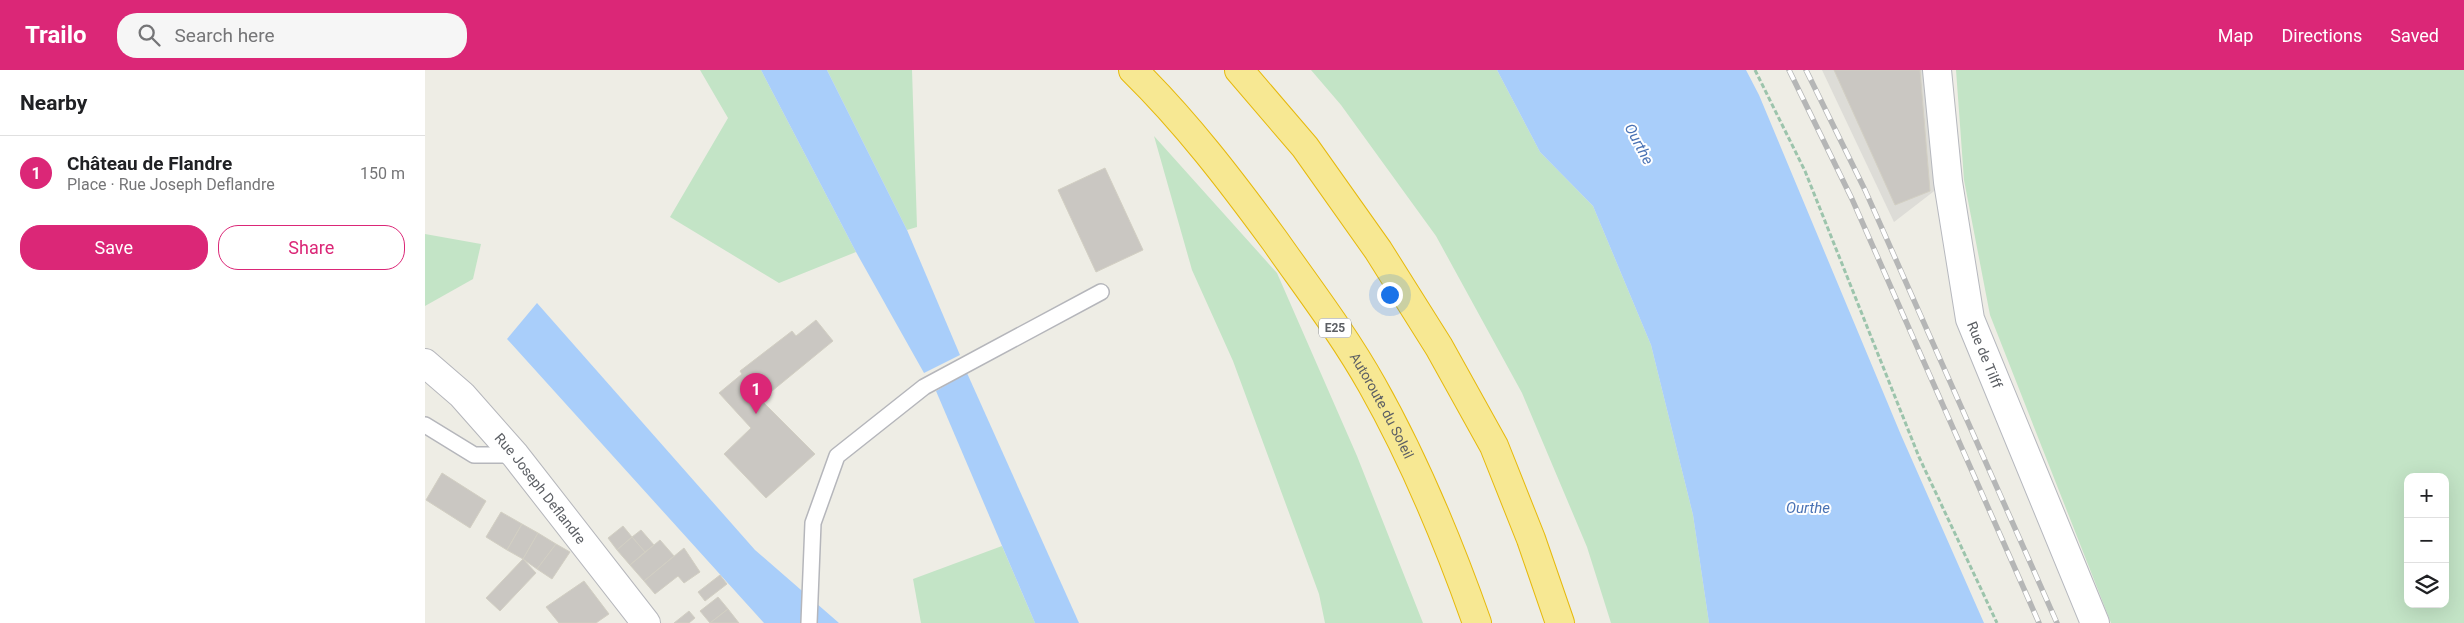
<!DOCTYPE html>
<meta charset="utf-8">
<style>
body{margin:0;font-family:Roboto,sans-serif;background:#f6f6f6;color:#202124}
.controls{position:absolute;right:15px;bottom:15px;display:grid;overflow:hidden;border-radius:10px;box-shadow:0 5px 20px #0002}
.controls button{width:45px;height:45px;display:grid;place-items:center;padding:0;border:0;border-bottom:1px solid #e0e0e0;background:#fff;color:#202124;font:25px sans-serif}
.you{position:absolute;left:964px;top:224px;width:18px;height:18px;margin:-12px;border:4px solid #fff;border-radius:50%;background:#1a73e8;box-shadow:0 0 0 8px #1a73e833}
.badge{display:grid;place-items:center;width:32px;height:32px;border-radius:50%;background:#db2777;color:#fff;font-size:16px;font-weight:700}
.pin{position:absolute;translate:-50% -41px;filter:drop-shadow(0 1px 2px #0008)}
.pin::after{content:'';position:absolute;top:26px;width:18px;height:15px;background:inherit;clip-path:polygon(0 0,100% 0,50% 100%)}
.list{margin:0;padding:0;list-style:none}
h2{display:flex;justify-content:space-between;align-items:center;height:65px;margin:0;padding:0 20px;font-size:21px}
h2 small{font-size:16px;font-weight:400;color:#757577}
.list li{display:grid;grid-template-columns:32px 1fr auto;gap:15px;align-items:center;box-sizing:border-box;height:75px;padding:0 20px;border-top:1px solid #e0e0e0}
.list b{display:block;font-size:19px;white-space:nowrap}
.list p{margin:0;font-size:16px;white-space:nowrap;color:#757577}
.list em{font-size:16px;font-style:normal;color:#757577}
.actions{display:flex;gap:10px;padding:15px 20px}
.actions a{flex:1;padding:11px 0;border:1px solid #db2777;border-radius:20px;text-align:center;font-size:18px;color:#db2777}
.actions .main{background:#db2777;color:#fff}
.icon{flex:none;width:28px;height:28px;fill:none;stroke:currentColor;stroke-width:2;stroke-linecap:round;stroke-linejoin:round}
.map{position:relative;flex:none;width:2039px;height:553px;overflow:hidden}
header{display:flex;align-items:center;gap:30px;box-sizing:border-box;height:70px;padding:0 25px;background:#db2777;color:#fff}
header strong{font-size:24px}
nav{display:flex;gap:28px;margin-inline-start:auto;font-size:18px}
.search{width:350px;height:45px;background:#f6f6f6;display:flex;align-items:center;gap:12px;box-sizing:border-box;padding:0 18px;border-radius:20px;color:#757577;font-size:19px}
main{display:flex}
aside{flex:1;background:#fff}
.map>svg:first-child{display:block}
.industrial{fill:#dddcd7}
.green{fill:#c3e4c6;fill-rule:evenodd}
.water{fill:#a9cefa}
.building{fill:#cac7c2;stroke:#d2cfc3}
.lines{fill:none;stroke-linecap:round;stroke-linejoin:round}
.service-casing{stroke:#b5b6bb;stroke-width:18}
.minor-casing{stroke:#b5b6bb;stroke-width:30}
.secondary-casing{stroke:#b6b8be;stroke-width:30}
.motorway-casing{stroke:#e6b90d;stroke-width:30}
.path{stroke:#9cc4ac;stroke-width:3;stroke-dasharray:5 2.5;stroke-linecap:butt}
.service{stroke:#fff;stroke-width:15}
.minor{stroke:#fff;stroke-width:28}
.secondary{stroke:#fff;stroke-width:28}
.motorway{stroke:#f7e893;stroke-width:28}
.rail-casing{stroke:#b5b6b6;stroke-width:5.5}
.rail{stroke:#fff;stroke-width:4;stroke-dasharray:11;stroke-linecap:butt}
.labels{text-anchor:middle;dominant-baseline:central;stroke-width:4;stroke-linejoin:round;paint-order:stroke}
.shield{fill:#fff;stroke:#8d8f92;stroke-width:1}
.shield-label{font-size:12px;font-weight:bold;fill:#5c5f64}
.street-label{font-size:14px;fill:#5c5f64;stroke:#fff}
.water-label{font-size:15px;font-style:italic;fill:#4972b4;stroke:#fff}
</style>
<header>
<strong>Trailo</strong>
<div class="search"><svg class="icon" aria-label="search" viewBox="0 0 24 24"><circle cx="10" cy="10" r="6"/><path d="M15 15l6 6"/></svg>Search here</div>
<nav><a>Map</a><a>Directions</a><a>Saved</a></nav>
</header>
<main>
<aside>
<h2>Nearby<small></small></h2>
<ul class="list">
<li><span class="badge">1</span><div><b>Château de Flandre</b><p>Place · Rue Joseph Deflandre</p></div><em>150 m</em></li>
</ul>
<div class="actions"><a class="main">Save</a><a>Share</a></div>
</aside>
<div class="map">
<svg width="2039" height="553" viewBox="0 0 2039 553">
<rect width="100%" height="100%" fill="#eeede5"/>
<!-- industrial -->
<polygon class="industrial" points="1397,0 1506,0 1517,115 1469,152"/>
<!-- green -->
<g class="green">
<polygon points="275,0 336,0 431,182 354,213 245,147 303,48"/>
<polygon points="402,0 487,0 492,157 482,160"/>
<polygon points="886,0 1072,0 1115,82 1168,136 1226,275 1268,445 1284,553 1186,553 1162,477 1097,323 1011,166 916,35"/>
<path d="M1531 0H2039V553H1686L1565 245 1539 110ZM1983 407H2020V534H1983Z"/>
<polygon points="729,66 852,203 932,386 998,553 900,553 894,524 808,291 767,200"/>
<polygon points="0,164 56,174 48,209 0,236"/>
<polygon points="577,476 610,553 496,553 488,509"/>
</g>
<!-- water -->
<g class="water">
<polygon points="336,0 402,0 482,160 535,285 499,303 431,182"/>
<polygon points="1072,0 1321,0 1334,25 1476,365 1559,553 1284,553 1268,445 1226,275 1168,136 1115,82"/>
<polygon points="112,233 330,480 414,553 339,553 82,269"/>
<polygon points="542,303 654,553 610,553 511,321"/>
</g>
<!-- building -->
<g class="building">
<polygon points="1409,0 1495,0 1505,121 1470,135"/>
<polygon points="680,98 718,180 671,202 633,120"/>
<polygon points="391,250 408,271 336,330 390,384 341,428 299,384 326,358 294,323 317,304 315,301 367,261 371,266"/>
<polygon points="17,403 61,431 45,458 1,430"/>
<polygon points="76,442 97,454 82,480 61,467"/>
<polygon points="97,454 113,463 98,489 82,480"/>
<polygon points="198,456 207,467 192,480 183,468"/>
<polygon points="216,460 229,475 220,482 207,467"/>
<polygon points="113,463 131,474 112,499 98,489"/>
<polygon points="207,467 220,482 205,495 192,480"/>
<polygon points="235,470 249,486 219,511 205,495"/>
<polygon points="131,474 145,482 127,509 112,499"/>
<polygon points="259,478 275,502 259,513 253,506 230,524 219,511"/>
<polygon points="98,489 111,503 75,541 61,528"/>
<polygon points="295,505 302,514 280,531 273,522"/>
<polygon points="159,511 184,544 171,553 134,553 121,537"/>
<polygon points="293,527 303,539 285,553 275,541"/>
<polygon points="303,539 314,553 285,553"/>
<polygon points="264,541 270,548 264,553 249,553"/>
</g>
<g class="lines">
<defs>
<g id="service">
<polyline points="0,355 49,385 90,385"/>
<polyline points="384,553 388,453 412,386 499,317 676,222"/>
</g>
<g id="minor">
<path id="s1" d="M0 293 37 325 90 385 221 553"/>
</g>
<g id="secondary">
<path id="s2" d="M1512 0 1523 112 1545 249 1670 553"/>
</g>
<g id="motorway">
<path id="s3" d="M708 0C761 52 806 111 850 171 883 218 919 265 947 315 990 391 1023 471 1052 553"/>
<polyline points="814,0 880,77 953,180 1014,277 1069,376 1106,469 1135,553"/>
</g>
</defs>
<!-- service casing -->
<use href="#service" class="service-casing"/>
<!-- minor casing -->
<use href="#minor" class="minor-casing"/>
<!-- secondary casing -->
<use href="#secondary" class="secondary-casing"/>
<!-- motorway casing -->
<use href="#motorway" class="motorway-casing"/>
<!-- path -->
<polyline class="path" points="1330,0 1380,101 1494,387 1572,553"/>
<!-- service -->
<use href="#service" class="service"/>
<!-- minor -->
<use href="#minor" class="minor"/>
<!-- secondary -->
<use href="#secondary" class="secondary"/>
<!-- motorway -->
<use href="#motorway" class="motorway"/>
<defs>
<g id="rail">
<polyline points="1364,0 1427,129 1614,553"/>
<polyline points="1381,0 1440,120 1632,553"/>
</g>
</defs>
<!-- rail casing -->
<use href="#rail" class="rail-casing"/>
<!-- rail -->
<use href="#rail" class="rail"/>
</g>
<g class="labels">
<!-- shield labels -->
<rect class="shield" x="894" y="248.5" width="32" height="19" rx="4"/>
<g class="shield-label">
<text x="910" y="258">E25</text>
</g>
<!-- street labels -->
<g class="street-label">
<text stroke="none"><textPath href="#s2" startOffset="290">Rue de Tilff</textPath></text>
<text stroke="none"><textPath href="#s3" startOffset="419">Autoroute du Soleil</textPath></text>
<text stroke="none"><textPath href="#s1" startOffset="171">Rue Joseph Deflandre</textPath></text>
</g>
<!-- water labels -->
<g class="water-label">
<text transform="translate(1214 74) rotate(62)">Ourthe</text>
<text x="1383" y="438">Ourthe</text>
</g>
</g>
</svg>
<div class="controls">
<button>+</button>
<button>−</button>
<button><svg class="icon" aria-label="layers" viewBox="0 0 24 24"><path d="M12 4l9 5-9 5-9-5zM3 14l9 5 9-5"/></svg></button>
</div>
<div class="you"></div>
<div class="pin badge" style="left:331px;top:344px">1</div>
</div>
</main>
